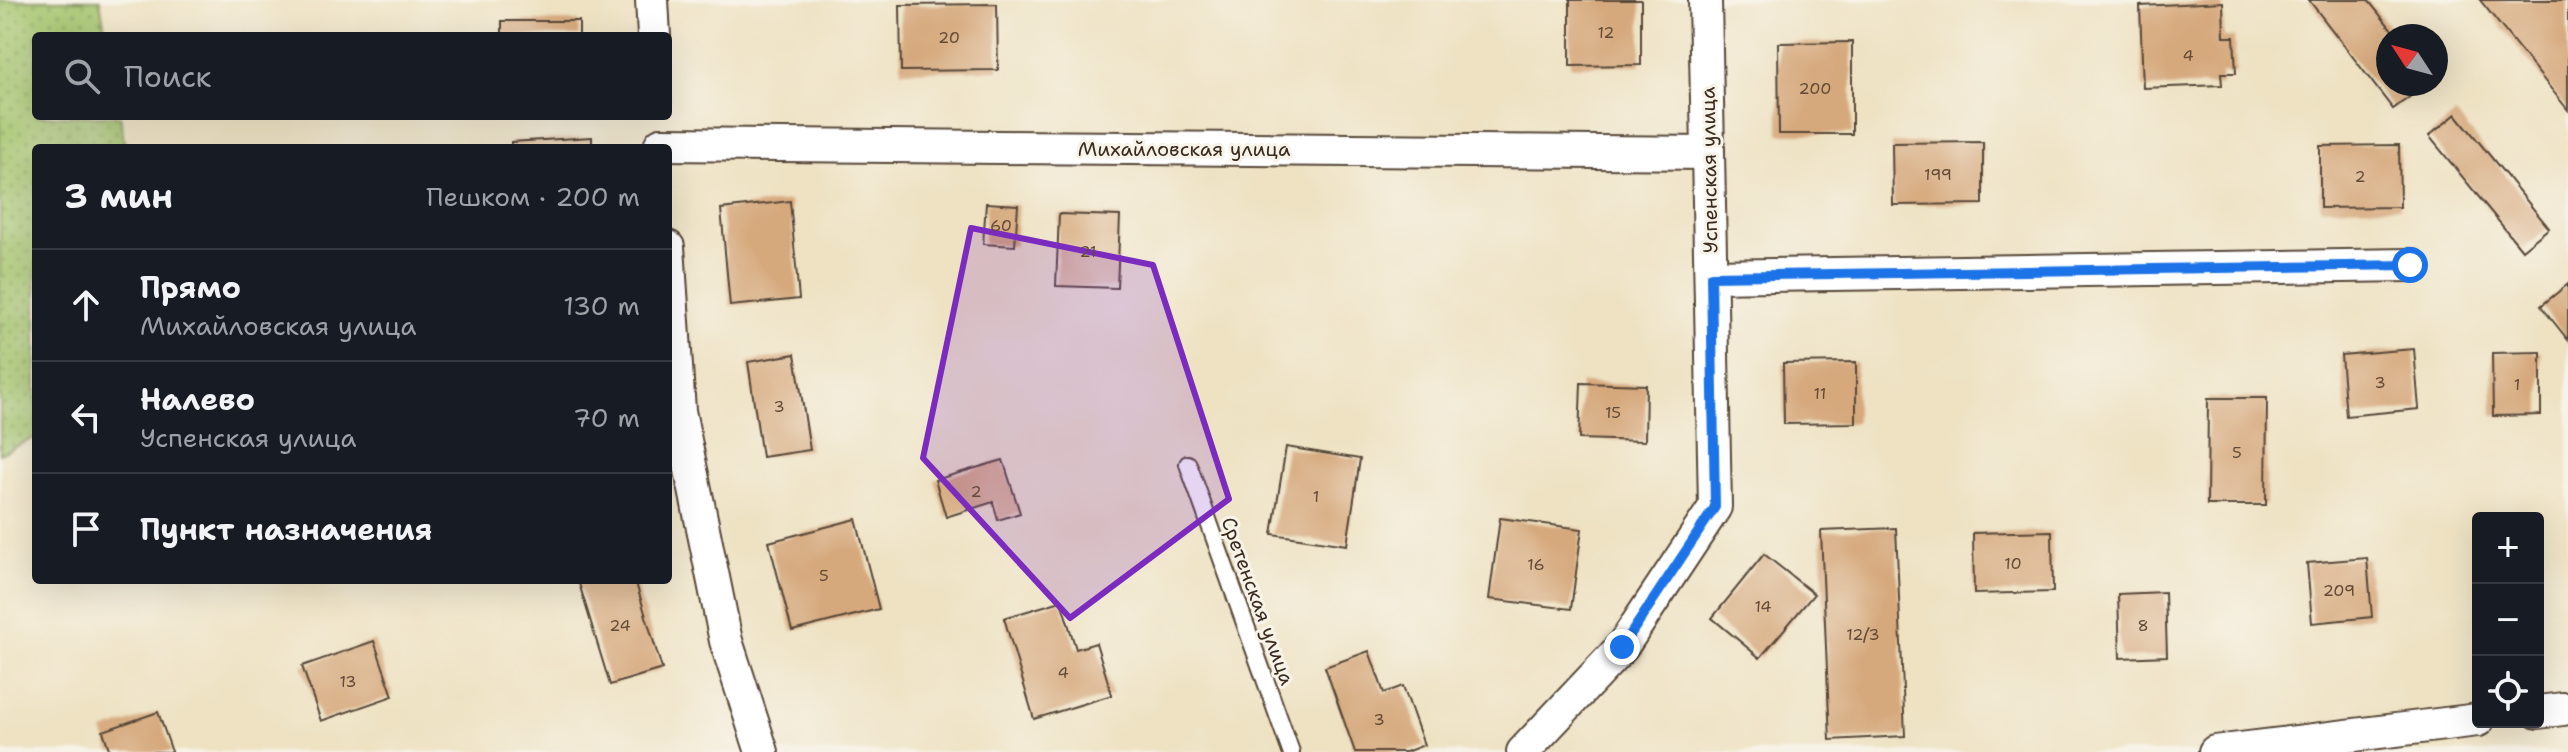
<!DOCTYPE html>
<html lang="ru">
<meta charset="utf-8">
<style>
body{margin:0;font-family:"Shantell Sans",sans-serif;background:#242831;color:#f1f3f6}
.controls{position:absolute;right:24px;bottom:24px;display:grid;overflow:hidden;border-radius:8px;box-shadow:0 8px 32px #0002}
.controls button{width:72px;height:72px;display:grid;place-items:center;padding:0;border:0;border-bottom:2px solid #363941;background:#171b24;color:#f1f3f6;font:40px sans-serif}
.compass{position:absolute;left:2376px;top:24px;width:72px;height:72px;border-radius:50%;background:#171b24;box-shadow:0 8px 32px #0002;rotate:306deg}
.stop{position:absolute;width:24px;height:24px;margin:-18px;border:6px solid #1a73e8;border-radius:50%;background:#fff}
.stop.end{background:#1a73e8;border-color:#fff;box-shadow:0 2px 8px #0008}
.list{margin:0;padding:0;list-style:none}
h2{display:flex;justify-content:space-between;align-items:center;height:104px;margin:0;padding:0 32px;font-size:34px}
h2 small{font-size:26px;font-weight:400;color:#9ea1a6}
.list li{display:grid;grid-template-columns:52px 1fr auto;gap:24px;align-items:center;box-sizing:border-box;height:112px;padding:0 32px;border-top:2px solid #363941}
.list b{display:block;font-size:30px;white-space:nowrap}
.list p{margin:0;font-size:26px;white-space:nowrap;color:#9ea1a6}
.list em{font-size:26px;font-style:normal;color:#9ea1a6}
.icon{flex:none;width:44px;height:44px;fill:none;stroke:currentColor;stroke-width:2;stroke-linecap:round;stroke-linejoin:round}
.map{position:relative;flex:none;width:2568px;height:752px;overflow:hidden}
.search{position:absolute;background:#171b24;box-shadow:0 8px 32px #0002;left:32px;top:32px;width:640px;height:88px;display:flex;align-items:center;gap:20px;box-sizing:border-box;padding:0 28px;border-radius:8px;color:#9ea1a6;font-size:30px}
.panel{position:absolute;background:#171b24;box-shadow:0 8px 32px #0002;left:32px;top:144px;width:640px;height:440px;border-radius:8px}
.map>svg:first-child{display:block}
.green{fill:url(#green-dots);stroke:#6e7644;stroke-width:2}
.building{fill:#d6a97d}
.lines{fill:none;stroke-linecap:round;stroke-linejoin:round}
.lane-casing{stroke:#564637;stroke-width:20}
.street-casing{stroke:#564637;stroke-width:36}
.lane{stroke:#fff;stroke-width:16}
.street{stroke:#fff;stroke-width:32}
.route{stroke:#1a73e8;stroke-width:10}
.marked{fill:#7b2cbf;fill-opacity:0.2;stroke:#7b2cbf;stroke-width:6;stroke-linejoin:round}
.labels{text-anchor:middle;dominant-baseline:central;stroke-width:6;stroke-linejoin:round;paint-order:stroke}
.number-label{font-size:16px;fill:#624a36}
.street-label{font-size:20px;fill:#3b2a1e;stroke:#f7f3e8}
</style>
<div class="map">
<svg width="2568" height="752" viewBox="0 0 2568 752">
<defs>
<pattern id="green-dots" width="8" height="8" patternUnits="userSpaceOnUse" patternTransform="scale(2)"><rect width="8" height="8" fill="#a2c36b"/><path d="M2 2h.1M6 6h.1" fill="none" stroke="#859f57" stroke-width="1.8" stroke-linecap="round"/></pattern>
</defs>
<rect width="100%" height="100%" fill="#f7f3e8"/>
<filter id="ink" filterUnits="userSpaceOnUse"><feTurbulence type="fractalNoise" baseFrequency=".0125" numOctaves="2"/><feDisplacementMap in="SourceGraphic" scale="16" xChannelSelector="R" yChannelSelector="G"/><feConvolveMatrix kernelMatrix="1 2 1 2 8 2 1 2 1" color-interpolation-filters="sRGB"/></filter>
<filter id="wash" filterUnits="userSpaceOnUse"><feTurbulence type="fractalNoise" baseFrequency=".006" numOctaves="4" result="noise"/><feDisplacementMap in="SourceGraphic" scale="32" xChannelSelector="R" yChannelSelector="G"/><feGaussianBlur stdDeviation="1.8" result="paint"/><feColorMatrix in="noise" values="0 0 0 0 0 0 0 0 0 0 0 0 0 0 0 0 0 1.4 0 .05"/><feComposite in="paint" operator="in"/></filter>
<g filter="url(#wash)">
<rect width="100%" height="100%" fill="#eee2c3"/>
<!-- green -->
<polygon class="green" points="0,0 100,0 106,36 36,36 36,116 120,116 125,148 36,148 36,437 0,454"/>
<g id="blocks">
<!-- building -->
<g class="building">
<polygon points="1570,0 1641,0 1641,65 1570,66"/>
<polygon points="2309,0 2368,0 2397,36 2388,36 2388,84 2427,84 2393,109"/>
<polygon points="2480,0 2568,0 2568,110"/>
<polygon points="2223,2 2224,37 2234,37 2236,73 2221,73 2222,85 2143,88 2140,6"/>
<polygon points="997,4 998,70 901,71 900,5"/>
<rect x="502" y="21" width="77" height="15"/>
<polygon points="1852,42 1852,134 1779,134 1778,43"/>
<polygon points="2456,114 2549,228 2522,250 2429,136"/>
<polygon points="592,137 592,148 511,148 511,142"/>
<polygon points="1983,142 1983,204 1893,205 1892,143"/>
<polygon points="2399,145 2400,207 2320,208 2320,146"/>
<polygon points="790,201 799,299 730,306 721,209"/>
<polygon points="986,203 1018,205 1015,246 983,244"/>
<polygon points="1059,214 1120,216 1117,288 1056,286"/>
<polygon points="2568,284 2568,340 2541,306"/>
<polygon points="2414,349 2419,409 2346,416 2341,355"/>
<polygon points="2541,352 2541,415 2493,416 2492,353"/>
<polygon points="795,354 810,450 762,457 748,362"/>
<polygon points="1856,362 1856,423 1784,424 1783,363"/>
<polygon points="1581,383 1646,385 1645,441 1579,439"/>
<polygon points="2208,398 2267,398 2266,505 2207,505"/>
<polygon points="1286,447 1360,459 1347,545 1272,534"/>
<polygon points="1003,460 1020,513 998,520 993,502 946,517 935,480"/>
<polygon points="1500,518 1582,529 1571,609 1489,599"/>
<polygon points="856,519 879,609 792,631 769,542"/>
<polygon points="1896,528 1905,736 1830,740 1821,531"/>
<polygon points="2052,531 2053,592 1974,594 1973,533"/>
<polygon points="1764,554 1814,594 1760,658 1712,618"/>
<polygon points="2367,558 2372,617 2312,623 2307,563"/>
<polygon points="578,580 635,580 662,669 610,685"/>
<polygon points="2165,592 2167,656 2120,658 2118,594"/>
<polygon points="1061,601 1076,649 1096,643 1112,695 1034,719 1004,618"/>
<polygon points="374,641 393,696 321,721 302,666"/>
<polygon points="1369,651 1384,693 1403,686 1424,745 1406,752 1355,752 1325,667"/>
<polygon points="158,712 172,752 110,752 103,731"/>
</g>
</g>
</g>
<g filter="url(#ink)">
<use href="#blocks" fill-opacity="0" stroke="#564637" stroke-width="2"/>
<g class="lines">
<defs>
<polyline id="lane" points="1188,464 1291,752"/>
<g id="street">
<polyline points="652,0 654,36"/>
<polyline points="661,144 1708,153"/>
<polyline points="668,247 679,411 726,641 762,752"/>
<polyline points="1711,276 2410,265"/>
<polyline points="2538,712 2563,709"/>
<polyline points="1523,752 1622,647 1715,507 1705,0"/>
<polyline points="2215,752 2478,720"/>
</g>
</defs>
<!-- lane casing -->
<use href="#lane" class="lane-casing"/>
<!-- street casing -->
<use href="#street" class="street-casing"/>
<!-- lane -->
<use href="#lane" class="lane"/>
<!-- street -->
<use href="#street" class="street"/>
</g>
</g>
<g class="lines" filter="url(#ink)">
<!-- route -->
<polyline class="route" points="1622,647 1715,507 1711,276 2410,265"/>
</g>
<!-- marked area -->
<path class="marked" d="M971 228 1153 265 1229 499 1070 618 923 458Z"/>
<g class="labels">
<!-- number labels -->
<g class="number-label">
<text x="1606" y="32">12</text>
<text x="949" y="37">20</text>
<text x="2188" y="55">4</text>
<text x="1815" y="88">200</text>
<text x="1938" y="174">199</text>
<text x="2360" y="176">2</text>
<text x="1001" y="225">60</text>
<text x="1088" y="251">21</text>
<text x="2380" y="382">3</text>
<text x="2517" y="384">1</text>
<text x="1820" y="393">11</text>
<text x="779" y="406">3</text>
<text x="1613" y="412">15</text>
<text x="2237" y="452">5</text>
<text x="976" y="491">2</text>
<text x="1316" y="496">1</text>
<text x="2013" y="563">10</text>
<text x="1536" y="564">16</text>
<text x="824" y="575">5</text>
<text x="2339" y="590">209</text>
<text x="1763" y="606">14</text>
<text x="620" y="625">24</text>
<text x="2143" y="625">8</text>
<text x="1863" y="634">12/3</text>
<text x="1063" y="672">4</text>
<text x="348" y="681">13</text>
<text x="1379" y="719">3</text>
</g>
<!-- street labels -->
<g class="street-label">
<text x="1184" y="149">Михайловская улица</text>
<text transform="translate(1709 170) rotate(-91)">Успенская улица</text>
<text transform="translate(1258 601) rotate(70)">Сретенская улица</text>
</g>
</g>
</svg>
<div class="controls">
<button>+</button>
<button>−</button>
<button><svg class="icon" aria-label="locate" viewBox="0 0 24 24"><circle cx="12" cy="12" r="6"/><path d="M12 2v4M12 18v4M2 12h4M18 12h4"/></svg></button>
</div>
<svg class="compass" viewBox="-18 -18 36 36"><path d="M0-13l5 13h-10z" fill="#e53935"/><path d="M0 13l5-13h-10z" fill="#9ea1a6"/></svg>
<div class="stop" style="left:2410px;top:265px"></div>
<div class="stop end" style="left:1622px;top:647px"></div>
<div class="search"><svg class="icon" aria-label="search" viewBox="0 0 24 24"><circle cx="10" cy="10" r="6"/><path d="M15 15l6 6"/></svg>Поиск</div>
<section class="panel">
<h2>3 мин<small>Пешком · 200 m</small></h2>
<ul class="list">
<li><svg class="icon" aria-label="ahead" viewBox="0 0 24 24"><path d="M12 20V5M6 11l6-6 6 6"/></svg><div><b>Прямо</b><p>Михайловская улица</p></div><em>130 m</em></li>
<li><svg class="icon" aria-label="left" viewBox="0 0 24 24"><path d="M17 20v-9H6M10 6l-5 5 5 5"/></svg><div><b>Налево</b><p>Успенская улица</p></div><em>70 m</em></li>
<li><svg class="icon" aria-label="arrive" viewBox="0 0 24 24"><path d="M6 21V4h12l-3 4 3 4H6"/></svg><div><b>Пункт назначения</b></div></li>
</ul>
</section>
</div>
